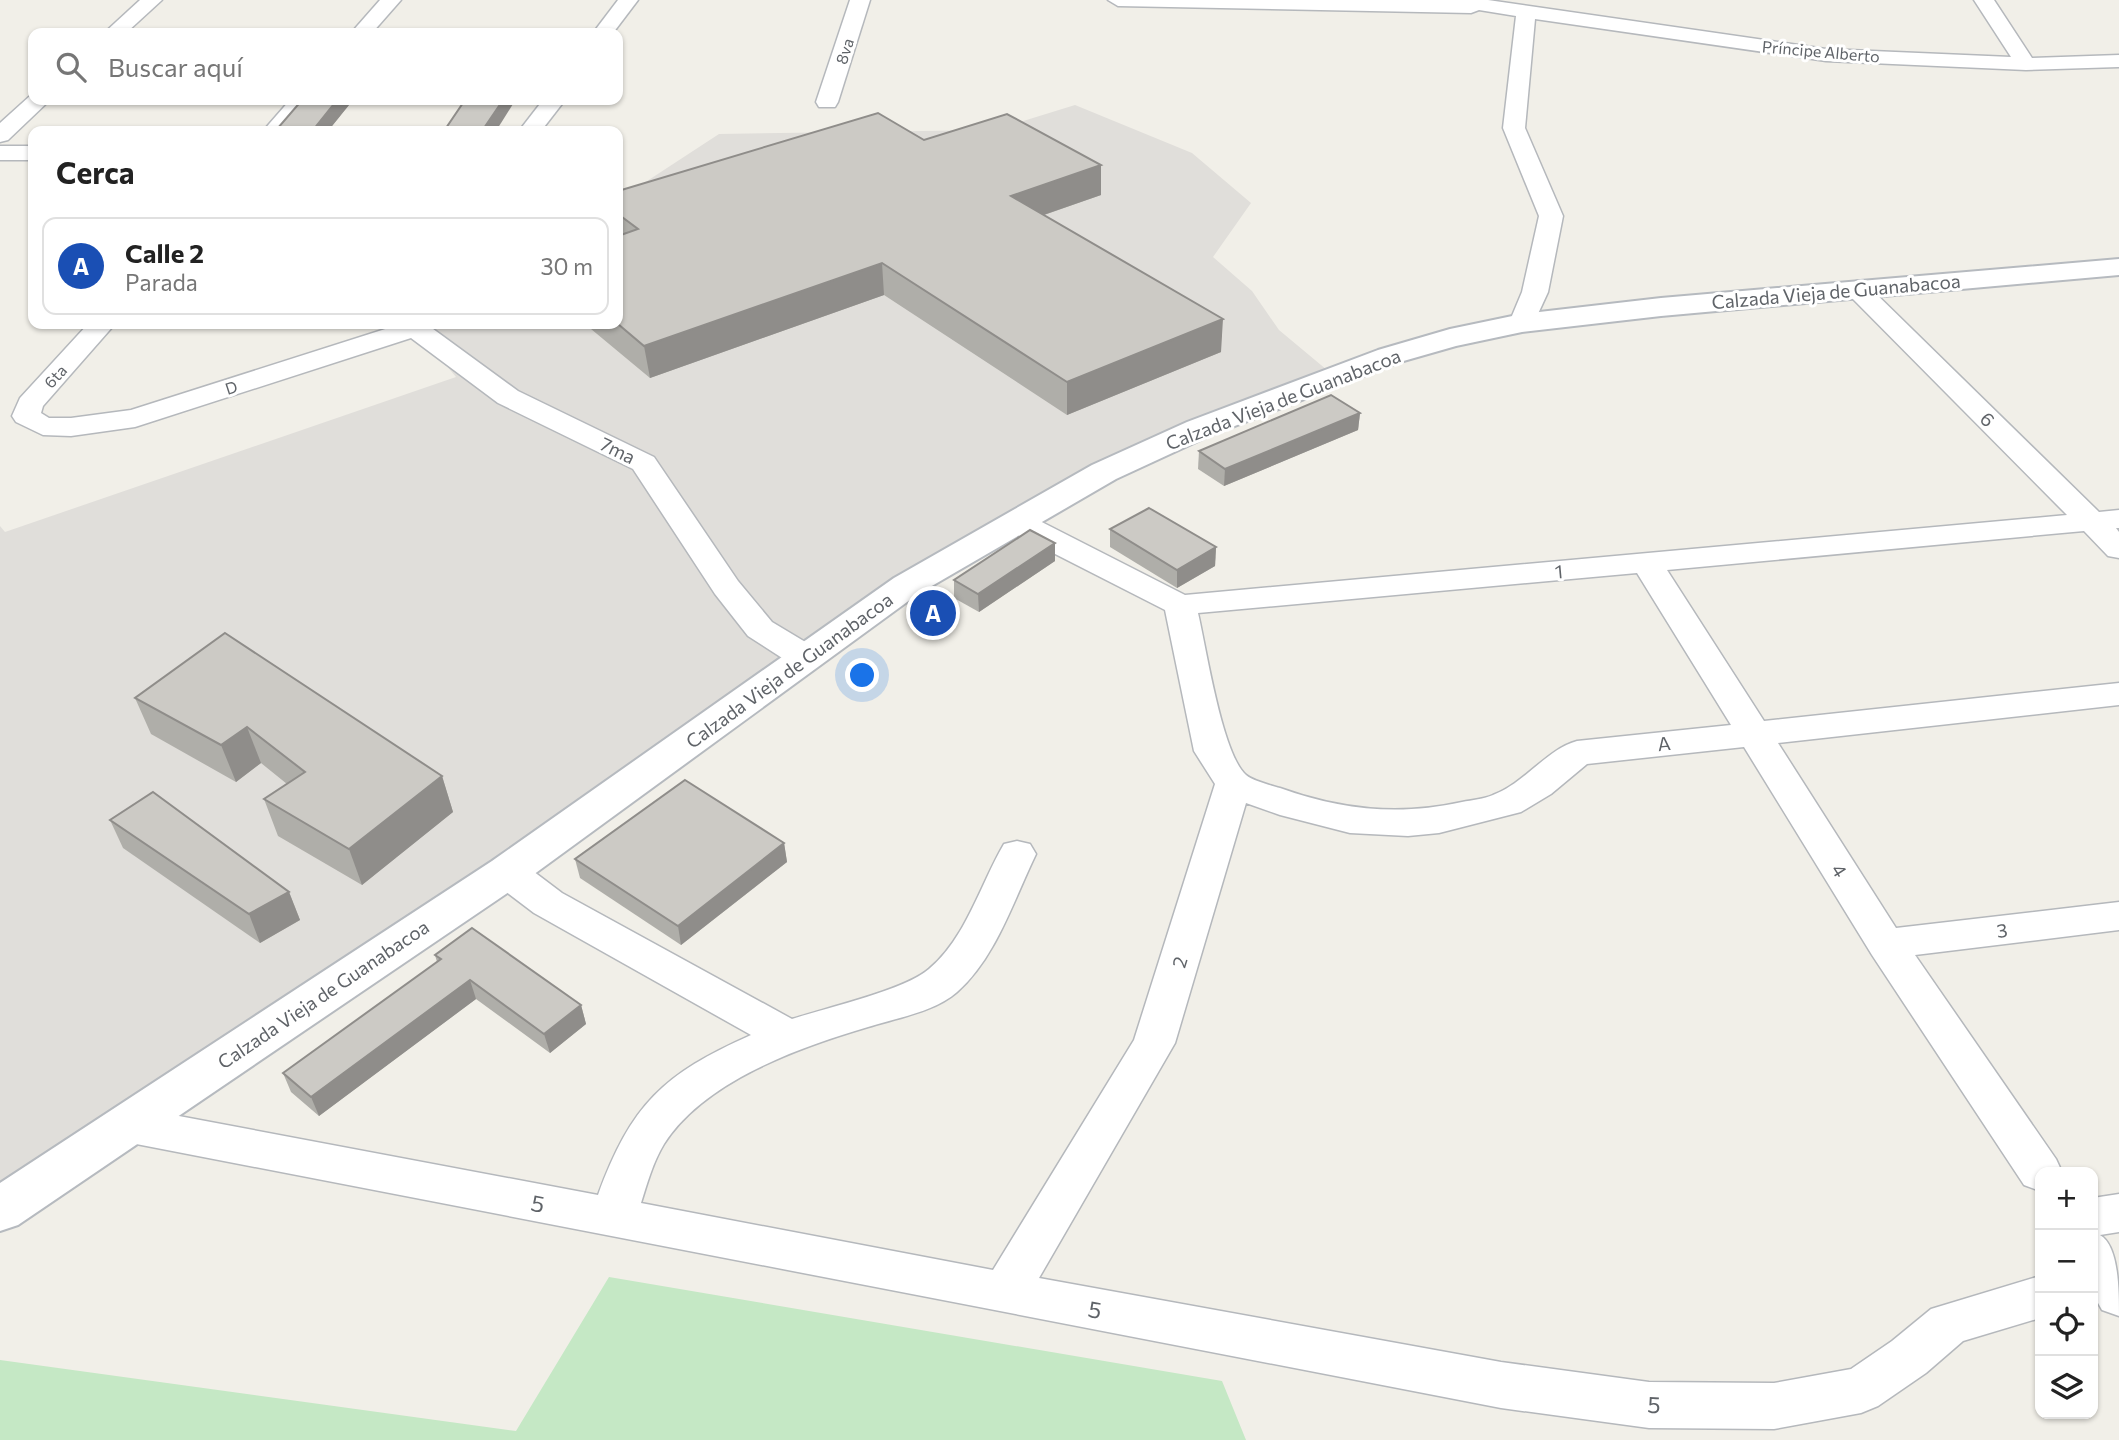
<!DOCTYPE html>
<html lang="es">
<meta charset="utf-8">
<style>
body{margin:0;font-family:Commissioner,sans-serif;background:#f2f2f2;color:#222}
.controls{position:absolute;right:21px;bottom:21px;display:grid;overflow:hidden;border-radius:14px;box-shadow:0 2px 5px #0004}
.controls button{width:63px;height:63px;display:grid;place-items:center;padding:0;border:0;border-bottom:2px solid #e0e0e0;background:#fff;color:#222;font:35px sans-serif}
.you{position:absolute;left:863px;top:676px;width:24px;height:24px;margin:-18px;border:5px solid #fff;border-radius:50%;background:#1a73e8;box-shadow:0 0 0 10px #1a73e833}
.badge{display:grid;place-items:center;width:46px;height:46px;border-radius:50%;background:#ea4335;color:#fff;font-size:23px;font-weight:700}
.pin{position:absolute;translate:-50% -50%;border:4px solid #fff;box-shadow:0 2px 7px #0006}
.list{margin:0;padding:0;list-style:none}
h2{display:flex;justify-content:space-between;align-items:center;height:91px;margin:0;padding:0 28px;font-size:30px}
h2 small{font-size:23px;font-weight:400;color:#767676}
.list li{display:grid;grid-template-columns:46px 1fr auto;gap:21px;align-items:center;box-sizing:border-box;height:98px;margin:0 14px 14px;padding:0 14px;border:2px solid #e0e0e0;border-radius:14px}
.list b{display:block;font-size:26px;white-space:nowrap}
.list p{margin:0;font-size:23px;white-space:nowrap;color:#767676}
.list em{font-size:23px;font-style:normal;color:#767676}
.icon{flex:none;width:38px;height:38px;fill:none;stroke:currentColor;stroke-width:2;stroke-linecap:round;stroke-linejoin:round}
.map{position:relative;flex:none;width:2119px;height:1440px;overflow:hidden}
.search{position:absolute;background:#fff;box-shadow:0 2px 5px #0004;left:28px;top:28px;width:595px;height:77px;display:flex;align-items:center;gap:18px;box-sizing:border-box;padding:0 24px;border-radius:14px;color:#767676;font-size:26px}
.panel{position:absolute;background:#fff;box-shadow:0 2px 5px #0004;left:28px;top:126px;width:595px;height:203px;border-radius:14px}
.map>svg:first-child{display:block}
.industrial{fill:#e0deda}
.green{fill:#c5e8c5}
.lines{fill:none;stroke-linecap:round;stroke-linejoin:round}
.minor-casing{stroke:#b5b8bc;stroke-width:3}
.secondary-casing{stroke:#b6babf;stroke-width:4}
.minor{fill:#fff;fill-rule:evenodd}
.secondary{fill:#fff;fill-rule:evenodd}
.wall{fill:#afaea9}
.shaded-wall{fill:#8f8d8a}
.building{fill:#cccac5;stroke:#8f8d8a;stroke-width:2}
.labels{text-anchor:middle;dominant-baseline:central;stroke-width:6;stroke-linejoin:round;paint-order:stroke}
.far-street-label{font-size:16px;fill:#5f6368;stroke:#fff}
.street-label{font-size:19px;fill:#5f6368;stroke:#fff}
.near-street-label{font-size:23px;fill:#5f6368;stroke:#fff}
</style>
<div class="map">
<svg width="2119" height="1440" viewBox="0 0 2119 1440">
<rect width="100%" height="100%" fill="#f1efe8"/>
<!-- industrial -->
<polygon class="industrial" points="1075,105 1192,153 1251,203 1213,257 1252,291 1279,330 1333,375 1017,522 0,1210 0,526 5,532 456,377 415,328 417,324 618,324 618,200 719,134 994,130"/>
<!-- green -->
<polygon class="green" points="609,1277 1222,1381 1246,1440 0,1440 0,1360 516,1431"/>
<g class="lines">
<defs>
<g id="minor">
<polygon points="140,0 162,0 126,33 104,33"/>
<polygon points="380,0 401,0 372,33 351,33"/>
<polygon points="618,0 638,0 613,33 593,33"/>
<polygon points="850,0 870,0 838,102 835,107 819,107 816,102"/>
<polygon points="1108,0 1488,0 1826,49 2011,57 1974,0 1994,0 2032,58 2119,55 2119,67 2026,70 1826,61 1535,19 1525,128 1563,216 1548,292 1531,329 1522,331 1513,329 1509,323 1522,292 1539,216 1503,128 1516,16 1479,10 1471,13 1118,6"/>
<polygon points="31,95 33,100 50,100 8,140 0,142 0,123"/>
<polygon points="290,100 313,100 286,131 263,131"/>
<polygon points="543,100 565,100 541,131 519,131"/>
<rect x="0" y="146" width="33" height="14"/>
<path d="M1857 281 1866 284 2099 512 2119 510V528H2116L2119 532V558L2108 556 2084 531 1667 570 1764 721 2119 683V705L1778 743 1896 928 2119 902V930L1915 955 2056 1159 2062 1172H2040V1191L2024 1185 1872 955 1744 747 1587 764 1551 794 1521 812 1439 833 1408 836 1350 833 1280 815 1246 803 1175 1043 1039 1278 1501 1362 1649 1382 1774 1383 1851 1369 1892 1341 1931 1309 2040 1276V1318L1963 1341 1926 1373 1878 1406 1861 1413 1774 1429 1649 1428 1501 1408 131 1143 116 1138 109 1125 116 1112 131 1107 598 1195C631 1105 663 1074 751 1035L534 913 493 882 488 872 493 862 507 858 521 862 562 893 792 1019C826 1008 905 990 929 969 966 938 980 885 1004 844L1017 841 1030 844 1036 854C1014 899 996 958 957 992 934 1012 897 1018 868 1027 800 1047 704 1081 664 1144 653 1162 647 1184 641 1203L993 1270 1134 1040 1215 784 1194 751 1165 610 1006 529 1002 522 1006 515 1017 513 1028 515 1185 595 2067 515 1848 294 1844 289 1848 284ZM1637 573 1731 725 1577 741C1547 749 1525 783 1493 795 1484 799 1472 800 1462 802 1399 816 1341 810 1280 788 1270 785 1253 781 1246 775 1222 754 1206 647 1198 613Z"/>
<polygon points="88,324 115,324 43,406 41,413 49,418 71,418 131,410 401,324 430,324 429,326 518,391 654,457 738,581 772,622 817,649 822,657 817,665 805,668 793,665 748,636 715,594 633,469 498,403 411,338 135,427 71,436 43,435 16,422 12,416 20,398"/>
<path d="M2119 1194V1232L2100 1235C2119 1246 2119 1291 2119 1316L2102 1310 2093 1294V1198Z"/>
</g>
<polygon id="secondary" points="2119,259 2119,275 1661,316 1522,332 1456,346 1400,362 1209,436 1116,479 918,594 522,883 18,1225 0,1231 0,1183 492,861 894,578 1092,465 1187,422 1378,350 1450,329 1522,314 1661,298"/>
</defs>
<!-- minor casing -->
<use href="#minor" class="minor-casing"/>
<!-- secondary casing -->
<use href="#secondary" class="secondary-casing"/>
<!-- minor -->
<use href="#minor" class="minor"/>
<!-- secondary -->
<use href="#secondary" class="secondary"/>
</g>
<!-- wall -->
<g class="wall">
<polygon points="353,100 328,131 278,131 277,129"/>
<polygon points="924,140 1101,195 1044,215 1221,352 1067,415 884,295 650,378 585,324 618,324 618,191"/>
<polygon points="1360,413 1358,430 1224,486 1198,469 1199,451"/>
<polygon points="1110,529 1216,547 1215,566 1177,588 1110,547"/>
<polygon points="1055,543 1055,561 979,612 954,598 954,580"/>
<polygon points="135,698 442,776 453,812 362,885 278,836 264,799 287,784 261,763 236,782 151,734"/>
<polygon points="110,820 289,892 300,920 260,943 123,848"/>
<polygon points="784,843 787,862 681,945 580,878 575,859"/>
<polygon points="435,955 581,1005 586,1024 550,1053 476,999 319,1116 291,1092 283,1073 437,962"/>
</g>
<!-- shaded-wall -->
<g class="shaded-wall">
<polygon points="337,100 353,100 328,131 313,131 313,130"/>
<polygon points="503,100 512,100 513,104 496,131 482,131"/>
<polygon points="1101,165 1101,195 1012,226 1011,196"/>
<polygon points="882,263 884,295 650,378 644,346"/>
<polygon points="1223,319 1221,352 1067,415 1067,382"/>
<polygon points="1360,413 1358,430 1224,486 1225,469"/>
<polygon points="1055,543 1055,561 979,612 978,594"/>
<polygon points="1216,547 1215,566 1177,588 1177,570"/>
<polygon points="247,727 261,763 236,782 221,745"/>
<polygon points="442,776 453,812 362,885 349,849"/>
<polygon points="784,843 787,862 681,945 678,926"/>
<polygon points="289,892 300,920 260,943 249,914"/>
<polygon points="470,980 476,999 319,1116 311,1097"/>
<polygon points="581,1005 586,1024 550,1053 544,1034"/>
</g>
<!-- building -->
<g class="building">
<polygon points="302,100 337,100 313,130 277,129"/>
<polygon points="465,100 503,100 482,131 444,131"/>
<polygon points="878,113 924,140 1007,114 1101,165 1011,196 1223,319 1067,382 882,263 644,346 618,324 618,236 638,229 618,214 618,191"/>
<polygon points="1331,395 1360,413 1225,469 1199,451"/>
<polygon points="1149,508 1216,547 1177,570 1110,529"/>
<polygon points="1030,530 1055,543 978,594 954,580"/>
<polygon points="225,633 442,776 349,849 264,799 305,772 247,727 221,745 135,698"/>
<polygon points="685,780 784,843 678,926 575,859"/>
<polygon points="153,792 289,892 249,914 110,820"/>
<polygon points="472,928 581,1005 544,1034 470,980 311,1097 283,1073 441,959 435,955"/>
</g>
<g class="labels">
<!-- far-street labels -->
<g class="far-street-label">
<text transform="translate(844 51) rotate(-72)">8va</text>
<text transform="translate(1821 51) rotate(5)">Príncipe Alberto</text>
<text transform="translate(55 376) rotate(-48)">6ta</text>
<text transform="translate(231 387) rotate(-18)">D</text>
</g>
<!-- street labels -->
<g class="street-label">
<text transform="translate(1836 291) rotate(-5)">Calzada Vieja de Guanabacoa</text>
<text transform="translate(1283 399) rotate(-21)">Calzada Vieja de Guanabacoa</text>
<text transform="translate(1988 419) rotate(45)">6</text>
<text transform="translate(618 450) rotate(26)">7ma</text>
<text transform="translate(1559 571) rotate(-5)">1</text>
<text transform="translate(789 670) rotate(-36)">Calzada Vieja de Guanabacoa</text>
<text transform="translate(1664 743) rotate(-6)">A</text>
<text transform="translate(1840 870) rotate(58)">4</text>
<text transform="translate(2002 930) rotate(-7)">3</text>
<text transform="translate(1179 962) rotate(-73)">2</text>
<text transform="translate(323 994) rotate(-34)">Calzada Vieja de Guanabacoa</text>
</g>
<!-- near-street labels -->
<g class="near-street-label">
<text transform="translate(538 1203) rotate(11)">5</text>
<text transform="translate(1095 1309) rotate(10)">5</text>
<text transform="translate(1654 1404) rotate(3)">5</text>
</g>
</g>
</svg>
<div class="controls">
<button>+</button>
<button>−</button>
<button><svg class="icon" aria-label="locate" viewBox="0 0 24 24"><circle cx="12" cy="12" r="6"/><path d="M12 2v4M12 18v4M2 12h4M18 12h4"/></svg></button>
<button><svg class="icon" aria-label="layers" viewBox="0 0 24 24"><path d="M12 4l9 5-9 5-9-5zM3 14l9 5 9-5"/></svg></button>
</div>
<div class="you"></div>
<div class="pin badge" style="left:933px;top:613px;background:#1a4fb4">A</div>
<div class="search"><svg class="icon" aria-label="search" viewBox="0 0 24 24"><circle cx="10" cy="10" r="6"/><path d="M15 15l6 6"/></svg>Buscar aquí</div>
<section class="panel">
<h2>Cerca<small></small></h2>
<ul class="list">
<li><span class="badge" style="background:#1a4fb4">A</span><div><b>Calle 2</b><p>Parada</p></div><em>30 m</em></li>
</ul>
</section>
</div>
